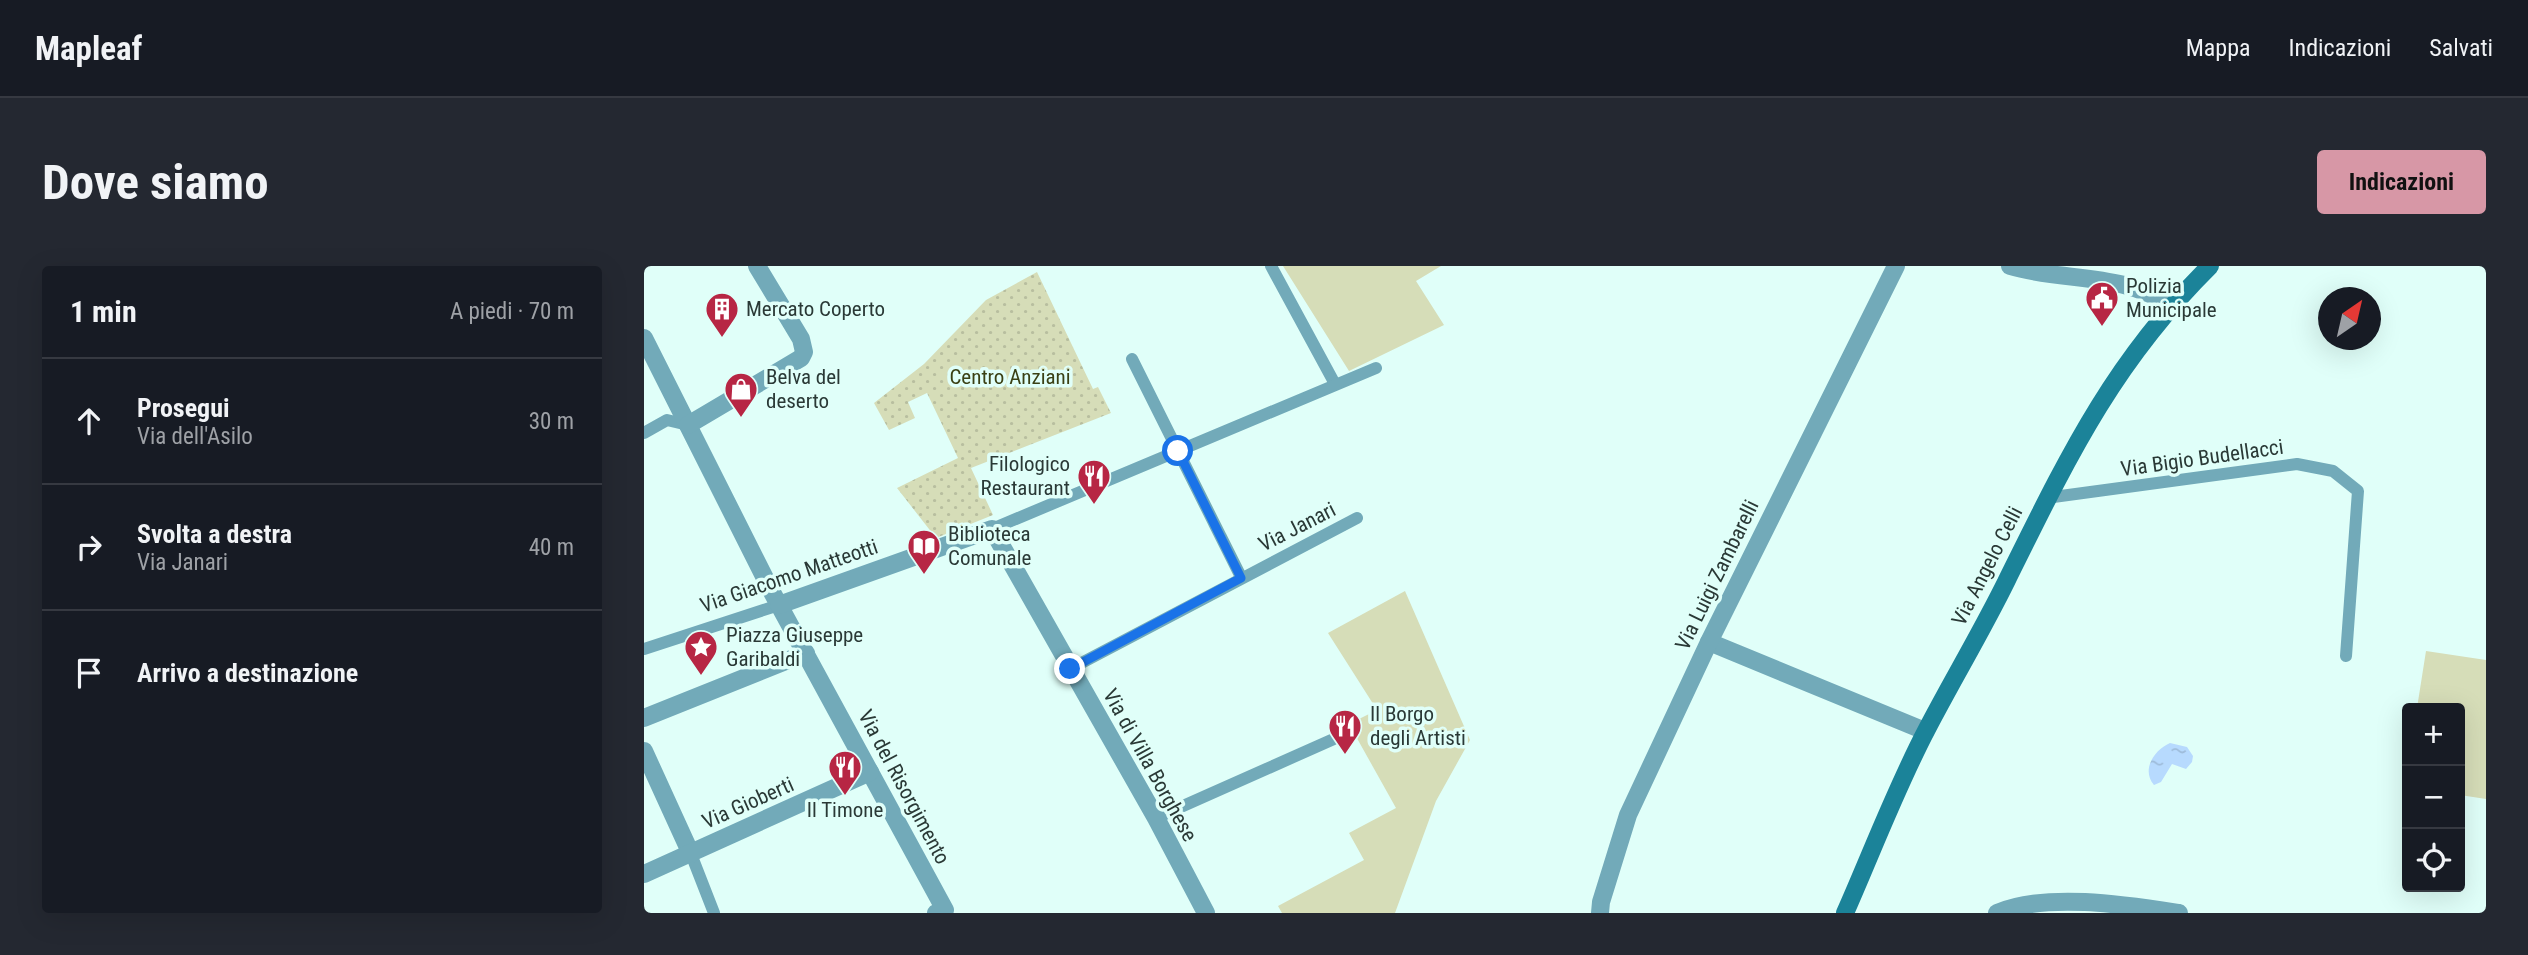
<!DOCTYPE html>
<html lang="it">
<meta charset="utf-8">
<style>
body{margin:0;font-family:"Roboto Condensed",sans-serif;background:#242831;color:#f1f3f6}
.controls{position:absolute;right:21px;bottom:21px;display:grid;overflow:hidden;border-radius:7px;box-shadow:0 7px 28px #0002}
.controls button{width:63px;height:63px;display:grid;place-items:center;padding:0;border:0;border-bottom:2px solid #363941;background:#171b24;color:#f1f3f6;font:35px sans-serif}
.compass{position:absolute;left:1674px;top:21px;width:63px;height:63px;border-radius:50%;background:#171b24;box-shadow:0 7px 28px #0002;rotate:34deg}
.stop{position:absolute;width:21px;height:21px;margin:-16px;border:5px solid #1a73e8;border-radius:50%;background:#fff}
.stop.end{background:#1a73e8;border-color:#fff;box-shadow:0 2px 7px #0008}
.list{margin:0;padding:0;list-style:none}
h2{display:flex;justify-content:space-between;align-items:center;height:91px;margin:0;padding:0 28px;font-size:30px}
h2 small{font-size:23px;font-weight:400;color:#9ea1a6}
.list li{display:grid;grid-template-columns:46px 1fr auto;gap:21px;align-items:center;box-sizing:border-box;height:126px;padding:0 28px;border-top:2px solid #363941}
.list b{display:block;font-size:26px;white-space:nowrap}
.list p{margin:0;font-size:23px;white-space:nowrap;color:#9ea1a6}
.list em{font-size:23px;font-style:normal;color:#9ea1a6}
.icon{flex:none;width:38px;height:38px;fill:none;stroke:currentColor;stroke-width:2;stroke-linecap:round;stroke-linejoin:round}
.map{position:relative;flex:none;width:1842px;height:647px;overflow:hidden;border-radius:7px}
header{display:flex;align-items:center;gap:42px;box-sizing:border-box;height:98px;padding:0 35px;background:#171b24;border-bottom:2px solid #363941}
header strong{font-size:33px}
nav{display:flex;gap:38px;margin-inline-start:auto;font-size:24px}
.intro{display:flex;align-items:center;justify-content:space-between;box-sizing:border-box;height:168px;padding:0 42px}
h1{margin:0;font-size:49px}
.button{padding:18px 32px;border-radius:7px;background:#d797a6;color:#111;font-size:24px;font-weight:700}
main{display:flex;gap:42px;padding:0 42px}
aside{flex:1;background:#171b24;border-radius:7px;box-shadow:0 7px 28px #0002}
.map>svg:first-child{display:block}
.green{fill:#d6ddb8}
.garden{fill:url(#garden-dots)}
.water{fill:url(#water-ripples)}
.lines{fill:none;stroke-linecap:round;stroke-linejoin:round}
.service{stroke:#72aab9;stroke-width:12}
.minor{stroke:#72aab9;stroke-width:18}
.secondary{stroke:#1b8399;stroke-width:18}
.route{stroke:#1a73e8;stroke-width:9}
.labels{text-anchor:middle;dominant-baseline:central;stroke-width:7;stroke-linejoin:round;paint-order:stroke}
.poi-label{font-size:21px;fill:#2a3936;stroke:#e0fff9;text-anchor:start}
.park-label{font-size:21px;fill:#3a4014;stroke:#e0fff9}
.street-label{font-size:21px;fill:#2a3936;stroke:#e0fff9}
</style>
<header>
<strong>Mapleaf</strong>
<nav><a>Mappa</a><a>Indicazioni</a><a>Salvati</a></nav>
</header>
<div class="intro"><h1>Dove siamo</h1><a class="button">Indicazioni</a></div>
<main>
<aside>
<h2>1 min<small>A piedi · 70 m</small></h2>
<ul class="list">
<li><svg class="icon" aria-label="ahead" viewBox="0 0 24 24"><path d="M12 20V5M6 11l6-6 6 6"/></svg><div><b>Prosegui</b><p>Via dell'Asilo</p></div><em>30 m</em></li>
<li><svg class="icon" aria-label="right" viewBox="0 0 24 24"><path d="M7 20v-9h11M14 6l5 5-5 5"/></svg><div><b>Svolta a destra</b><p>Via Janari</p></div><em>40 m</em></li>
<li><svg class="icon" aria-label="arrive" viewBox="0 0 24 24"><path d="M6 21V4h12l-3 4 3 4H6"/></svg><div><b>Arrivo a destinazione</b></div></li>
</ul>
</aside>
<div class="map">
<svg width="1842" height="647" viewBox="0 0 1842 647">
<defs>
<pattern id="garden-dots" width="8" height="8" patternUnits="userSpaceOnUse" patternTransform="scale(1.75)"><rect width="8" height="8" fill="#d6ddb8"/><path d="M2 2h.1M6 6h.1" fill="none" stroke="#b8be9f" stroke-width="1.8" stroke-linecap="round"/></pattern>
<pattern id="water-ripples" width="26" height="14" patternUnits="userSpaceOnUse" patternTransform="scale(1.75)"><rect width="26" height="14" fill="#b7dafe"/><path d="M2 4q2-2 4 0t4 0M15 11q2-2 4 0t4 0" fill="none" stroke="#9ebcda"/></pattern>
</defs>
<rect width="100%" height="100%" fill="#e0fff9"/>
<!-- green -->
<g class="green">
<polygon points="639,0 797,0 772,15 800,59 705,105"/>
<polygon points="761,325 826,474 792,535 751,647 638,647 634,640 720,594 705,567 752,542 705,458 733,444 684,367"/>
<polygon points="1782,385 1842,394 1842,533 1816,529 1816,442 1773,442"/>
</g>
<!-- garden -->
<polygon class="garden" points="393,6 449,123 454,121 467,147 327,202 349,249 292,272 253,222 314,192 283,127 264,136 271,152 245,164 230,137 280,98 342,34"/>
<!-- water -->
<path class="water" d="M1526 477 1543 481 1549 490 1548 496 1542 503 1528 498 1517 516 1510 519C1497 504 1510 484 1526 477Z"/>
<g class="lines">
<!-- service -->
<g class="service">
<polyline points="627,0 691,118"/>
<polyline points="488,93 597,311"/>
<polyline points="0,167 23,154 44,159"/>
<polyline points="1402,232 1653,198 1689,205 1714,225 1702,390"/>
<polyline points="348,263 732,102"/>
<polyline points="0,383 135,339"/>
<polyline points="426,403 713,252"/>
<polyline points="512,552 692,472"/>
<polyline points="47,588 70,647"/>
</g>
<!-- minor -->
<g class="minor">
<path d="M1366 0C1418 16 1481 6 1526 40"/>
<polyline points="0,72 129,328 301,644 292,647"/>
<polyline points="44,159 157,92 160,86 157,73 113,0"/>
<polyline points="135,339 348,263 512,552 562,647"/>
<polyline points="1065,376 1281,465"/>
<polyline points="0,452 162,387"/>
<polyline points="0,485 47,588"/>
<polyline points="0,608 226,506"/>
<polyline points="956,647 957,636 984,549 1065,376 1252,0"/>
<path d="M1353 647C1402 626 1483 639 1535 647"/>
</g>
<!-- secondary -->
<path class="secondary" d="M1201 647C1228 586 1252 522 1283 463 1309 413 1338 365 1363 314 1423 193 1468 97 1566 0"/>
</g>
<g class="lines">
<!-- route -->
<polyline class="route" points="426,403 597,312 534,185"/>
</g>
<!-- icons -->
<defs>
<symbol id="civic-pin" viewBox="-11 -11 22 30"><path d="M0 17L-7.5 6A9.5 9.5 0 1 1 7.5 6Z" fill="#b72644" stroke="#e0fff9"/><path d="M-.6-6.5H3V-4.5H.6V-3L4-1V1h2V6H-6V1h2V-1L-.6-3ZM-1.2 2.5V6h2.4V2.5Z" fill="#fff"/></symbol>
<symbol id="building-pin" viewBox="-11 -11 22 30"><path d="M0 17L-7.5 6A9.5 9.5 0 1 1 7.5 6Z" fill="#b72644" stroke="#e0fff9"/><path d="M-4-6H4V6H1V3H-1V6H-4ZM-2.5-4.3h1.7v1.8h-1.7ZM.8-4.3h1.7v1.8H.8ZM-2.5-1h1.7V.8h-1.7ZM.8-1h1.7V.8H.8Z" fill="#fff"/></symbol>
<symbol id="shop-pin" viewBox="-11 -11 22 30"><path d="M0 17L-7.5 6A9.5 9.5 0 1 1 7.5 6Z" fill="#b72644" stroke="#e0fff9"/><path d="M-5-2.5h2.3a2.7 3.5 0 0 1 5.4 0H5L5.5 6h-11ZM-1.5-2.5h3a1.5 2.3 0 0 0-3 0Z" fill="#fff"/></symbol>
<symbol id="restaurant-pin" viewBox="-11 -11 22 30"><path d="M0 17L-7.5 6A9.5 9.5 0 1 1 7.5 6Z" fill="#b72644" stroke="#e0fff9"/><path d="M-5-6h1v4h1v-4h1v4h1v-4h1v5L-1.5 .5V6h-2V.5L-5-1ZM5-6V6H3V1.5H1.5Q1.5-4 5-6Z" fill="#fff"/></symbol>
<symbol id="library-pin" viewBox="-11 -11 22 30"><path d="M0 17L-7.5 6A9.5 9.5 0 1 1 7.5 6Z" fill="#b72644" stroke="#e0fff9"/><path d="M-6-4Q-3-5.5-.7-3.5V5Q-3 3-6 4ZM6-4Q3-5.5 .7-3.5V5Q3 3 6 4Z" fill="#fff"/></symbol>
<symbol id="sight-pin" viewBox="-11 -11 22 30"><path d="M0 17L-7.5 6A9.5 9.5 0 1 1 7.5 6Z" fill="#b72644" stroke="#e0fff9"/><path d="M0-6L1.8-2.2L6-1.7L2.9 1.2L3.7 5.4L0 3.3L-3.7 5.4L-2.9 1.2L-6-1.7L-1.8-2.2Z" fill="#fff"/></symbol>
</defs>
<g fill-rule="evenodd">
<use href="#civic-pin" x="1439" y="13" width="38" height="52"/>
<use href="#building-pin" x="59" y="24" width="38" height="52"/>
<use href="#shop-pin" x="78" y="104" width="38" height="52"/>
<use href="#restaurant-pin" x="431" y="191" width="38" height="52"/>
<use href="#library-pin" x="261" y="261" width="38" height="52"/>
<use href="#sight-pin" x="38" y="362" width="38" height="52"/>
<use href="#restaurant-pin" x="682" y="441" width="38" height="52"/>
<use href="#restaurant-pin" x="182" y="482" width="38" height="52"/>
</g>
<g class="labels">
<!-- poi labels -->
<g class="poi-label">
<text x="1482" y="20">Polizia<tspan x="1482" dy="24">Municipale</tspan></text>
<text x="102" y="43">Mercato Coperto</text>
<text x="122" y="111">Belva del<tspan x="122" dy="24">deserto</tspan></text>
<text x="426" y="198" text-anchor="end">Filologico<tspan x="426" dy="24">Restaurant</tspan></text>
<text x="304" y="268">Biblioteca<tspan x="304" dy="24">Comunale</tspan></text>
<text x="82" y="369">Piazza Giuseppe<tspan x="82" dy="24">Garibaldi</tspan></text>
<text x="726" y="448">Il Borgo<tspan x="726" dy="24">degli Artisti</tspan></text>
<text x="201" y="544" text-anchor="middle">Il Timone</text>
</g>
<!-- park labels -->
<g class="park-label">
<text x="366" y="111">Centro Anziani</text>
</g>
<!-- street labels -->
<g class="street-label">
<text transform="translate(1558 192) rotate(-8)">Via Bigio Budellacci</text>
<text transform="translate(653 261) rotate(-27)">Via Janari</text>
<text transform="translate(1343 300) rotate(-63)">Via Angelo Celli</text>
<text transform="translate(1073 309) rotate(-64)">Via Luigi Zambarelli</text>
<text transform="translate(145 310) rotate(-19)">Via Giacomo Matteotti</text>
<text transform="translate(506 499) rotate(61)">Via di Villa Borghese</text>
<text transform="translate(260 521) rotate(62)">Via del Risorgimento</text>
<text transform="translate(104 537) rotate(-24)">Via Gioberti</text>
</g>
</g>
</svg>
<div class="controls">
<button>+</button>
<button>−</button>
<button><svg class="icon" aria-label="locate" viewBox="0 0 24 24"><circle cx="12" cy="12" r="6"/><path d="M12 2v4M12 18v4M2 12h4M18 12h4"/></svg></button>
</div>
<svg class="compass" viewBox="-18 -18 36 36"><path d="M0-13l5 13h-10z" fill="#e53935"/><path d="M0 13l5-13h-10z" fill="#9ea1a6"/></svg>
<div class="stop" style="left:534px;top:185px"></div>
<div class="stop end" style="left:426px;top:403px"></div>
</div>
</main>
